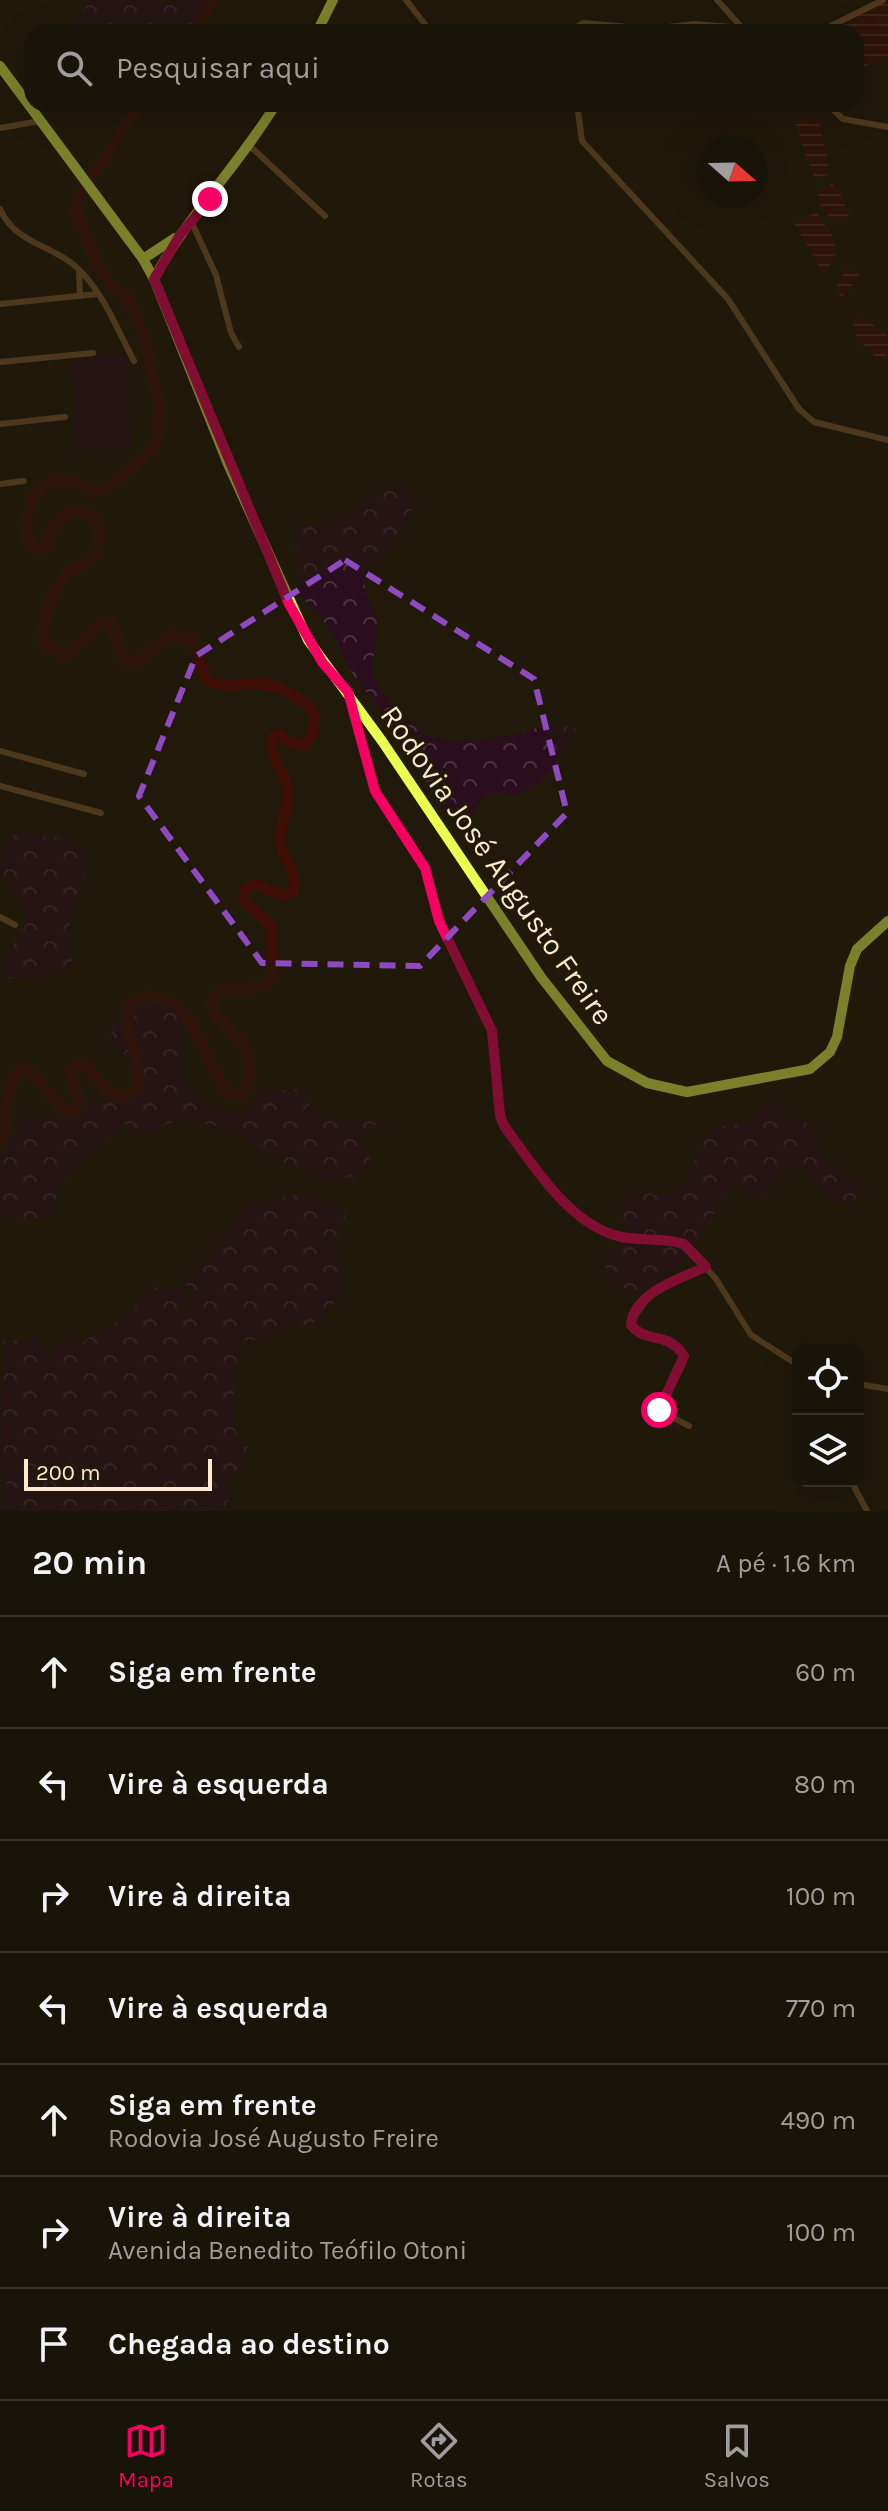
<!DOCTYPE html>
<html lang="pt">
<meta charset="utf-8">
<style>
body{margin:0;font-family:Karla,sans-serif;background:#221d12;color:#f1f3f6}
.controls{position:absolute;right:24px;bottom:24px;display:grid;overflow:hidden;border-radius:16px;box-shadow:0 8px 32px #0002}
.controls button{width:72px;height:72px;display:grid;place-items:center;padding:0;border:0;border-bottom:2px solid #373329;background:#191408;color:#f1f3f6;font:40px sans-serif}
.compass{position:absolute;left:696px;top:136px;width:72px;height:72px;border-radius:50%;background:#191408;box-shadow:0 8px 32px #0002;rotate:110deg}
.scale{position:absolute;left:24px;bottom:20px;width:188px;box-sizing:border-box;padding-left:8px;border:4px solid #ffebcb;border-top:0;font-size:22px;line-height:28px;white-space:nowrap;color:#ffebcb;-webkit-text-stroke:6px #211a0b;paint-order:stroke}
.stop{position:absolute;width:24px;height:24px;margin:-18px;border:6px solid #f60063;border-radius:50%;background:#fff}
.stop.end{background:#f60063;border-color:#fff;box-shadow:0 2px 8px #0008}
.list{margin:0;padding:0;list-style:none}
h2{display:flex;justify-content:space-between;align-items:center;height:104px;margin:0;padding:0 32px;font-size:34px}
h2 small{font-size:26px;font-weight:400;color:#9f9e9c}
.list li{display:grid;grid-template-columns:52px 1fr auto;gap:24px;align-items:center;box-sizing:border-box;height:112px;padding:0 32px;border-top:2px solid #373329}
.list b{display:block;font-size:30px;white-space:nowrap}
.list p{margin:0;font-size:26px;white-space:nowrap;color:#9f9e9c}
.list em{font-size:26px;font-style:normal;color:#9f9e9c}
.icon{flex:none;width:44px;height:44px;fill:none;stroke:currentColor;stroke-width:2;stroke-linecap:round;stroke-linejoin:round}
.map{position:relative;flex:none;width:888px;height:1511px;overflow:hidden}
.search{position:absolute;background:#191408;box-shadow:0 8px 32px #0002;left:24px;right:24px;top:24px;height:88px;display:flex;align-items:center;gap:20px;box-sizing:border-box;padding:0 28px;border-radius:24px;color:#9f9e9c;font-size:30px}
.sheet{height:888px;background:#191408}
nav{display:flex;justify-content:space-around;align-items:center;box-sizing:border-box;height:112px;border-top:2px solid #373329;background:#191408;font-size:22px;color:#9f9e9c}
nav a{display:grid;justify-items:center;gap:4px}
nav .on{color:#f60063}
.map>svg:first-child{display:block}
.green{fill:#2b0e1e}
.forest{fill:url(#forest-crowns)}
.water{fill:url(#water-rules)}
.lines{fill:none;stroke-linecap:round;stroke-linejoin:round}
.river{stroke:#3f0e06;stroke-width:11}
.minor{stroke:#835e33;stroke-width:6}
.primary{stroke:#e9ff52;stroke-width:10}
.route{stroke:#f60063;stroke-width:10}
.marked{fill:none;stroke:#8f49c1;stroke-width:6;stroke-dasharray:16 10;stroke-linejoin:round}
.labels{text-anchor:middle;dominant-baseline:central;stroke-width:6;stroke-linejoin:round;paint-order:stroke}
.street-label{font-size:30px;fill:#ffebcb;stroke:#211a0b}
</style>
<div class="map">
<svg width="888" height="1511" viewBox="0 0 888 1511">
<defs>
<pattern id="forest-crowns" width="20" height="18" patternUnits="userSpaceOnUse" patternTransform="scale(2)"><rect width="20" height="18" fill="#2b0e1e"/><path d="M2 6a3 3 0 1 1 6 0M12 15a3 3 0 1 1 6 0" fill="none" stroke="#4b313d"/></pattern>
<pattern id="water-rules" width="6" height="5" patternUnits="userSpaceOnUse" patternTransform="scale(2)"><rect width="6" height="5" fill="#3f0e06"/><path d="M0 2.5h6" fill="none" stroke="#5c3129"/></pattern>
</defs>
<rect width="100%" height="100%" fill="#211a0b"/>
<!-- green -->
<polygon class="green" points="72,355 127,355 129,448 76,450"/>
<!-- forest -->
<g class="forest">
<polygon points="87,0 158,0 173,5 185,0 217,0 194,32 75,32 71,21 85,10"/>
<path d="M397 484 413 494C421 521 381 554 364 572L365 593 379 623 371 674 387 700 423 734 445 741H468L504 737 555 723 576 729C567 753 540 791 513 795 505 796 495 791 488 794 478 798 473 816 466 824L456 822 441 809 402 738 351 672 333 632 305 601 297 582 302 562 293 544 301 526 332 521Z"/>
<path d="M22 832 66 840 90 852 69 930 72 967 60 968 38 981 0 977C8 931 48 929 10 887L12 880 0 873C0 858 3 843 16 833Z"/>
<path d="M157 1000H172L179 1014 183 1083C192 1098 229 1124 247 1108 252 1104 255 1097 260 1092L300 1089C325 1138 347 1114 391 1121L371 1126 358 1139 374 1164 372 1167 362 1170 358 1176 327 1179 277 1160 243 1137 217 1126 175 1120 151 1132 138 1131 124 1124 120 1132 87 1152 58 1186 54 1216 28 1221 0 1216V1158L22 1119C38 1115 49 1119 65 1117 76 1116 83 1104 93 1102 109 1099 124 1098 141 1092 154 1070 123 1054 108 1043 113 1018 132 1003 157 1000Z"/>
<path d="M771 1102 780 1107C786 1124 797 1119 811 1125L820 1154 841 1173 866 1184 852 1204C824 1207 817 1181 799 1167 779 1169 774 1183 763 1198L753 1199 737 1187 728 1190C716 1211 672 1284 650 1291 639 1295 618 1287 609 1281L605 1262 608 1252 628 1240 630 1230 620 1215 625 1196C641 1186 658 1200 674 1192 700 1179 692 1138 718 1128 728 1124 739 1126 749 1124L762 1105Z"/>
<path d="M302 1193 333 1203 349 1220H339L337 1234 332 1242C348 1285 348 1298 309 1326 283 1320 270 1344 245 1340L237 1359 233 1380 236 1433 249 1449 241 1467 226 1486 229 1499 223 1510 0 1511C0 1497 9 1489 6 1474L0 1472 3 1341 39 1338V1345L50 1357 66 1337 71 1336 80 1345 91 1336 104 1335C121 1313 138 1312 147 1288 161 1287 177 1285 185 1299L181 1312 196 1293 185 1285 184 1279 214 1253 244 1206Z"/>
</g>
<!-- water -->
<g class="water">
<polygon points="881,2 888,5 888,56 881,63 869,64 856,73 856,32 825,32"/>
<polygon points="806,119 819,121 830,174 815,179 795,124"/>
<polygon points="832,184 838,188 849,215 837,224 822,210 817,193"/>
<polygon points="816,212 831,234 836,254 824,275 794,223"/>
<polygon points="846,266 859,274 848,293 841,296 835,291"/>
<polygon points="863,317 888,336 888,352 881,362 857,339 852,319"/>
</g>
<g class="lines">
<!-- river -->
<g class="river">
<polyline points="197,32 212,0"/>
<path d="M0 1143C12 1111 0 1087 23 1068 44 1078 49 1103 69 1112L79 1108C80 1094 72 1086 71 1072L77 1065 87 1066 108 1092 124 1097 137 1090C144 1060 121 1033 131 1001 190 974 200 1061 230 1095L242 1094C267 1065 236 1032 213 1013L212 1001 220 990 262 987 273 977 271 926 244 901V891L255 884 283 895 293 892C299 872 285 863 281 846 277 830 288 812 288 796 288 772 270 764 272 738L280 735 291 743 305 745 313 733 315 714C300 696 274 681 249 684 231 685 224 688 207 680L191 639 170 635 140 660 126 661C117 650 119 636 111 623H101C79 640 73 670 43 642 42 621 50 593 64 577 71 568 87 566 94 556 110 532 91 497 63 517 50 526 51 543 38 552L30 547C16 501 48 458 93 492L108 488 147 455 156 442 159 406 147 346 135 313 125 295 111 286 97 264 75 210 79 197 140 104"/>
</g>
<!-- minor -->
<g class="minor">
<polyline points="406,0 431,32"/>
<polyline points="717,0 746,32"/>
<polyline points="569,32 583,23 651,29 694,24 743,28"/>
<polyline points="819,32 883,0"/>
<polyline points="577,104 582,141 728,299 799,409 814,422 888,440"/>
<polyline points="827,104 843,119 888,127"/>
<polyline points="0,128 40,121"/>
<polyline points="250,146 325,216"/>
<path d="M0 209C15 243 49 244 74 265 102 289 117 329 134 361"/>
<polyline points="191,221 216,275 231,333 239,347"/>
<polyline points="79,273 80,296"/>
<polyline points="0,304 97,294"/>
<polyline points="0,362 93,353"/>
<polyline points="0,424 65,417"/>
<polyline points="0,484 24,481"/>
<path d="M349 700 375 791 425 868 439 921 492 1031 500 1115 504 1126C533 1164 564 1217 611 1234 635 1243 660 1236 684 1244L716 1279 751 1335 798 1365"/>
<polyline points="0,751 84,774"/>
<polyline points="0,786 101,813"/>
<polyline points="0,917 15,925"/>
<polyline points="858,1384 888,1389"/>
<polyline points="689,1426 659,1410 683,1364 683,1354 670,1340 636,1331 631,1321 652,1293 706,1267"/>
<polyline points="851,1481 867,1511"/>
</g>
<!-- primary -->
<g class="primary">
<polyline points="317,32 333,0"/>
<polyline points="0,66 143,259 154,279 228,464 308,640 382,741 541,977 607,1061 647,1083 687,1092 810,1069 830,1052 837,1037 850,966 857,949 888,921"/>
<polyline points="143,259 175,238"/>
<path d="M154 279C187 216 239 165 276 104"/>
</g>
</g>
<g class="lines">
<!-- route -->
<path class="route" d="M210 199 180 235 154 279 289 604 322 662 348 692 375 791 425 868 439 921 492 1031 500 1115 504 1126C533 1164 564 1217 611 1234 635 1243 660 1236 684 1244L706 1267C681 1278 634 1292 631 1325 645 1344 669 1331 684 1356L659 1410"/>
</g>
<!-- marked area -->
<path d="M0 0H888V1511H0ZM345 560 534 679 567 813 420 966 262 963 139 796 196 656Z" fill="#211a0b" fill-opacity=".55" fill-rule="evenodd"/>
<path class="marked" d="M345 560 534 679 567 813 420 966 262 963 139 796 196 656Z"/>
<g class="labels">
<!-- street labels -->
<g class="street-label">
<text transform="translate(497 865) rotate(55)">Rodovia José Augusto Freire</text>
</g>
</g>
</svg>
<div class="controls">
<button><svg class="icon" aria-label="locate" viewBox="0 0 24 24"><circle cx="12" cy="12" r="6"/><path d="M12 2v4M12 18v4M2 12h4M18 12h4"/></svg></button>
<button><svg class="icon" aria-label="layers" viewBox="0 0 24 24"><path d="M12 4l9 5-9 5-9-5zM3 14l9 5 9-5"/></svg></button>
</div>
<svg class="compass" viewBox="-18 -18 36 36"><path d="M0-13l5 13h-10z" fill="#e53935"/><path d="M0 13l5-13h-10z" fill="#9f9e9c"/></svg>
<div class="scale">200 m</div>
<div class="stop" style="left:659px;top:1410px"></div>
<div class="stop end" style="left:210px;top:199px"></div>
<div class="search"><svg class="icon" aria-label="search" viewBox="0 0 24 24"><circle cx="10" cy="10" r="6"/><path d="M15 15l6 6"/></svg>Pesquisar aqui</div>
</div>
<section class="sheet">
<h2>20 min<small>A pé · 1.6 km</small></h2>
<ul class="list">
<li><svg class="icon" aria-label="ahead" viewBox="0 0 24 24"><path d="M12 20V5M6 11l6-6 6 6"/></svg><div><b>Siga em frente</b></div><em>60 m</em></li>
<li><svg class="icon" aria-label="left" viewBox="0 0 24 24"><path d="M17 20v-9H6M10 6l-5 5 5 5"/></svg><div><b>Vire à esquerda</b></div><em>80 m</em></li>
<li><svg class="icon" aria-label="right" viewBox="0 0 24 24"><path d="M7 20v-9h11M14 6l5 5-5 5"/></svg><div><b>Vire à direita</b></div><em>100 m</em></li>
<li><svg class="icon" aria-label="left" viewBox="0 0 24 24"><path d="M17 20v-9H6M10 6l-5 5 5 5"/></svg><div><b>Vire à esquerda</b></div><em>770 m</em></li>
<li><svg class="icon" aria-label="ahead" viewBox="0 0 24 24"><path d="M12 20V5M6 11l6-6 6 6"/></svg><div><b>Siga em frente</b><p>Rodovia José Augusto Freire</p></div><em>490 m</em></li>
<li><svg class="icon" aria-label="right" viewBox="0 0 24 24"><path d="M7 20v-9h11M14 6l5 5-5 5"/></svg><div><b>Vire à direita</b><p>Avenida Benedito Teófilo Otoni</p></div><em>100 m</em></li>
<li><svg class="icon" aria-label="arrive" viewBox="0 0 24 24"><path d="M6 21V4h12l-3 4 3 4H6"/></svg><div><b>Chegada ao destino</b></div></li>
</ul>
</section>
<nav>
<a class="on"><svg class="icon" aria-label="map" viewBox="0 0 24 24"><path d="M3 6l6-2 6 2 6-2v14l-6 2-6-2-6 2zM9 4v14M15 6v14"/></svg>Mapa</a>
<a><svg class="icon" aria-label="directions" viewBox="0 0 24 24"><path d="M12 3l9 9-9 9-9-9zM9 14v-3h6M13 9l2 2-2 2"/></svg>Rotas</a>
<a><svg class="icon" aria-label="saved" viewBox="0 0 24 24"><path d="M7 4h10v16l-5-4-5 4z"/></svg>Salvos</a>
</nav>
